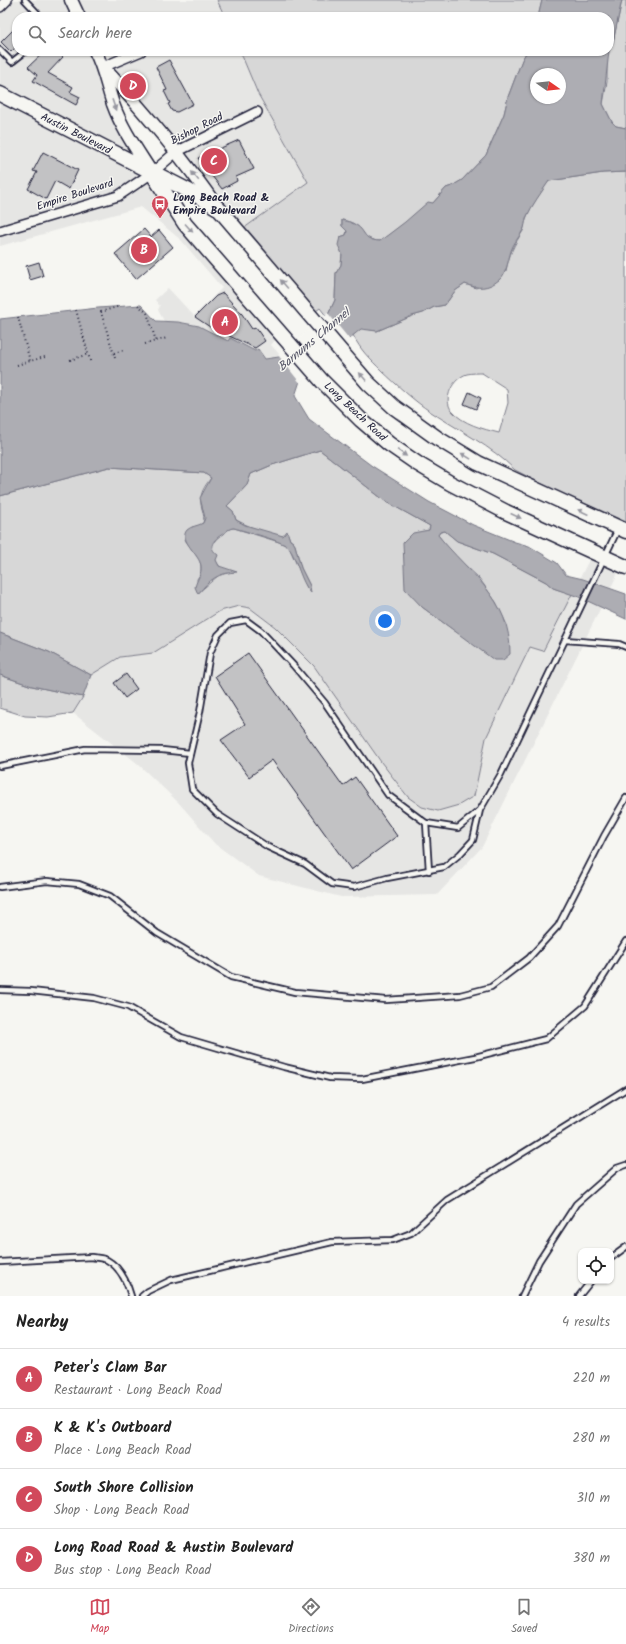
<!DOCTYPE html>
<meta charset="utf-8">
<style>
body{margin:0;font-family:Kalam,sans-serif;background:#f2f2f2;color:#222}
.controls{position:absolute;right:12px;bottom:12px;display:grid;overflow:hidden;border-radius:8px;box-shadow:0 1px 3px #0004}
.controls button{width:36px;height:36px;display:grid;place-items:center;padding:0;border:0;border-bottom:1px solid #e0e0e0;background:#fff;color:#222;font:20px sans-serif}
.compass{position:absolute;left:530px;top:68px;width:36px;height:36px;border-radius:50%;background:#fff;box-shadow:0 1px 3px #0004;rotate:104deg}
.you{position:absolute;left:385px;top:621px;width:14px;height:14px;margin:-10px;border:3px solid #fff;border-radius:50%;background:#1a73e8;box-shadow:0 0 0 6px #1a73e833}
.badge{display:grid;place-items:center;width:26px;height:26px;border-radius:50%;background:#d1495b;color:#fff;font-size:13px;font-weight:700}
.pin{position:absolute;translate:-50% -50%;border:2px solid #fff;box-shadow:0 1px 4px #0006}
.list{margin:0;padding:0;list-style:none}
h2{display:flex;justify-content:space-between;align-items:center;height:52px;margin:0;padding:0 16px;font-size:17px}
h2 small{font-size:13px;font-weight:400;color:#767676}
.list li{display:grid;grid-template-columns:26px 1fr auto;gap:12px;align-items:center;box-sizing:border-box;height:60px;padding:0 16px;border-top:1px solid #e0e0e0}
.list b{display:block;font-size:15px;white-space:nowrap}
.list p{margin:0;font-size:13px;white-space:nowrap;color:#767676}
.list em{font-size:13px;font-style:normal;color:#767676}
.icon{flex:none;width:22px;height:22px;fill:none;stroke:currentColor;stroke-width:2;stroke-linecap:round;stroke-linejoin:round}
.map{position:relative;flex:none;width:626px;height:1296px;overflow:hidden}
.search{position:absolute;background:#fff;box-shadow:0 1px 3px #0004;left:12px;right:12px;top:12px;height:44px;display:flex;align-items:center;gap:10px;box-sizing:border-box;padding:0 14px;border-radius:16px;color:#767676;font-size:15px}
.sheet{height:292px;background:#fff}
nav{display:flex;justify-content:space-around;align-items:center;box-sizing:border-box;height:56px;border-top:1px solid #e0e0e0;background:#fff;font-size:11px;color:#767676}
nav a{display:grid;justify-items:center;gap:2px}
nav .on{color:#d1495b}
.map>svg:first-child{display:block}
.built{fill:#e6e6e4}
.green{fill:#d7d7d7;stroke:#7c7c89;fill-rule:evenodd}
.water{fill:#adadb3;stroke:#757583;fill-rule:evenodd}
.pier{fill:#f6f6f2}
.building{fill:#c2c2c4;stroke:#22223b}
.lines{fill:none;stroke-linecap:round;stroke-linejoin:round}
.lane-casing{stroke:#22223b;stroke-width:8}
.street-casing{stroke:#22223b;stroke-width:12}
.secondary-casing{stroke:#22223b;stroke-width:15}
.primary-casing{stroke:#22223b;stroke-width:17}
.path{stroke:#22223b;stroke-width:2;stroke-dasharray:1 3;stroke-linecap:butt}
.lane{stroke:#f6f6f2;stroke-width:4.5}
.street{stroke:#f6f6f2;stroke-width:9}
.secondary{stroke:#f6f6f2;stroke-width:12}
.primary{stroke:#f6f6f2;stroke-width:14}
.oneway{fill:#9797a0}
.labels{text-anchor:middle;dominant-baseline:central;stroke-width:3;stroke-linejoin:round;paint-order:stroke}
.street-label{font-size:11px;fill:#22223b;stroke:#f6f6f2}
.poi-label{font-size:11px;font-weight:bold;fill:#22223b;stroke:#f6f6f2;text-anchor:start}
.water-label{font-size:12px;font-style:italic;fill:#535365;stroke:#f6f6f2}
</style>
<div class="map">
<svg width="626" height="1296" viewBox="0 0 626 1296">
<rect width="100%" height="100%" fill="#f6f6f2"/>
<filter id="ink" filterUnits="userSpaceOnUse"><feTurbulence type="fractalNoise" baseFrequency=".025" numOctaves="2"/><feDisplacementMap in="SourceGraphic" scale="8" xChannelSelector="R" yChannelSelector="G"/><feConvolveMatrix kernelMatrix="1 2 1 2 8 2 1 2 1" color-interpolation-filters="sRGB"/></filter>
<g filter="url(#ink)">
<!-- built -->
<g class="built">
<polygon points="0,0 217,0 225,17 17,17 17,51 240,51 258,94 308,182 240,231 103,68 115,106 154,175 249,289 276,339 271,345 280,355 279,357 265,359 256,351 230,338 228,341 199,326 178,322 164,321 158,310 160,306 155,300 168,288 194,316 222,288 181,240 141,207 0,246"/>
<polygon points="590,558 619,571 482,847 437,895 341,897 259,876 215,844 178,802 137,763 73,713 83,697 91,674 120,657 153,653 220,611 239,606 250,608 275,627 314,666 381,762 408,797 422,807 438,811 458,805 474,796 486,738 530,647 543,651"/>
</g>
<!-- green -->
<g class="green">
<polygon points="217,0 542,0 542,1 538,17 225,17"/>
<polygon points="622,0 626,0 626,128 616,126 612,122 603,104 607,82 607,60 609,51 613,42"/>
<path d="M240 51H527L522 60 508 97 504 114 486 155 462 180 452 186 446 188 433 203 380 241C361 240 367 231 354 224 351 222 346 221 342 220V226L347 230 346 235 340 237 342 254 341 265 336 273 335 300 327 317 320 308 312 314 240 231 308 182 258 94Z"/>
<path d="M626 172V525L604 516 515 470C491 446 460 431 431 412 414 401 397 385 382 371 369 358 361 351 353 335L361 328 377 331 412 316 423 313 434 307 445 305 455 291 465 284 476 288 506 271C509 254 514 245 523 231 525 227 524 223 526 219 531 205 540 193 549 181L603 173ZM482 373 507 389 508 403 499 433C483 429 463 424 452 411 442 399 453 378 467 374 472 373 477 373 482 373Z"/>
<path d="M320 450 385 501 430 526 429 530 422 532V607L455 631 507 625 496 602 479 578 451 552 438 535 440 532 445 531 457 541 493 554 546 582 553 588 572 594 543 651 530 647 486 738 474 796 459 805 438 811 422 807 408 797 381 762 314 666 275 627 250 608 239 606 220 611 153 653 120 657 91 675 49 652 0 633V496L109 467 204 473 211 478C207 483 201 491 201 498 199 506 206 514 203 523L199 526 192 527 185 540 199 559 201 565V573L197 579 198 593 219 575 226 573C213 561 205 545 223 533 227 531 229 528 234 528L279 542 289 547 307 588 310 586 301 568 295 545 293 542 290 540 287 532 283 536C267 534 250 527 236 520L233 511 227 506 247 485 251 474 272 465Z"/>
<polygon points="0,675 32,686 83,697 73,713 48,717 25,716 0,708"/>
</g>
<!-- water -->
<g class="water">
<polygon points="542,0 622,0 613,42 609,50 609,17 538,17"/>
<path d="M527 51H609L603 104 612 122 616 126 626 128V172L603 173 549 181C541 193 532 205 526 218 525 222 525 227 523 230 520 236 516 240 513 246 508 256 508 273 499 280 488 289 478 289 465 284L455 291 445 305 434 307 423 313 412 316 377 331 361 329 301 378 295 396 309 419 372 466 429 502 473 525 515 542 529 546 557 563 566 575 583 579 626 594V619L579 597 553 588 546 582 493 554 457 541 445 531 440 532 438 535C469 574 511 598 510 654L503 660H494L422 607 405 589 403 543 413 533 429 530 430 526 385 501 320 450 272 465 251 474 247 485 227 506 233 511 236 520 245 525 283 536 287 531 290 540 293 542 295 545 301 568 310 586 311 593C300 581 298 561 289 548 284 541 244 531 234 528 229 528 227 531 223 534 213 540 207 547 218 555L216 560 219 566 237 572C218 573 210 579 198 594L195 587C197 579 202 574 201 566 200 555 178 540 187 530 191 526 198 526 203 523L205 518 200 498 211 478 204 473 109 467 0 496V319L98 308 141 305 156 321 178 322 199 326 228 341 230 338 255 351 258 349 265 359 279 357 327 317 335 300 336 273 341 265 342 254 338 245 340 237 346 235 347 231 342 226V220C346 221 351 222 354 224 367 230 361 240 380 241L405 222 428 202 433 203 446 188 452 186 462 180 486 155 504 114 508 97 522 60ZM536 74H560V98H536Z"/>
<polygon points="0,633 49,652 91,675 83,697 32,686 0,675"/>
</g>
<!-- pier -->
<polygon class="pier" points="327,312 350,340 303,379 301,384 278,355 326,316"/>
<!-- building -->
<g class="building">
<polygon points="17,26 17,46 11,52 1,42"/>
<polygon points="45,51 57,51 63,57 48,73 73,87 70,92 80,97 76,105 33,81 37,75 28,67"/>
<polygon points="169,60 193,104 177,112 172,111 168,104 170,103 164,91 167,90 156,67"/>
<polygon points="239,140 254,169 236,177 237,181 222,189 198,158"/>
<polygon points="43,152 78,170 69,189 55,181 46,199 28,189 37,172 33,171"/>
<polygon points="144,229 151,237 159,230 173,247 136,279 115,254"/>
<polygon points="39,262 43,276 30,280 26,266"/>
<polygon points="223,293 242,314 252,329 256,328 265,341 255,348 210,327 195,317 216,296"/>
<polygon points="469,392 481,398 476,409 464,404"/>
<polygon points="248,653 343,786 355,777 397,836 351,870 272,760 249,777 221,740 245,724 215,676"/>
<polygon points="126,674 137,689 125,698 114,683"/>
</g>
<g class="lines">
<defs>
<g id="lane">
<polyline points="25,0 41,17"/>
<polyline points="0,50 12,62 26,51"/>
<polyline points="565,640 619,644 626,647"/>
<polyline points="0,766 85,749 162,750 190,753"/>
<polyline points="480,810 473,840 460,854 444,867 387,878 354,887 332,884 305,864 268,847 217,814 192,789 188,763 200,712 210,653 218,635 230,623 246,620 261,631 293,665 325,703 388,795 426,823 458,828 480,810 501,774 618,529"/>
<polyline points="426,823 429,871"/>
<polyline points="0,887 47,881 79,884 110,896 157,933 231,977 295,992 386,1000 460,995 491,987 529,958 558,926 604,836 626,798"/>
<polyline points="0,990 31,991 94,998 128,1007 181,1037 284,1067 330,1078 362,1079 475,1057 546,1039 585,1006 626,941"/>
<polyline points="611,1258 626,1247"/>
<path d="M0 1262 92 1257C96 1258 103 1258 107 1260 120 1267 127 1282 131 1296"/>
<polyline points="142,1296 148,1291 171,1280 332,1242 393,1240 411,1233 447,1200 626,1089"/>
<polyline points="522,1296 539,1261 576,1204 617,1168 626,1165"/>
<polyline points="579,1296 591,1281"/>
</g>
<g id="street">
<polyline points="0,7 7,0"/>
<polyline points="103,67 141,51"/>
<polyline points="0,231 118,196 152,173 176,152 257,112"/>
</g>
<g id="secondary">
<polyline points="71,0 79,17"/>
<path d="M95 51C104 68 107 86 113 104 122 129 137 150 151 172"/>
<path d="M103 67C144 111 183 158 217 207"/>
</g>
<g id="primary">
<polyline points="0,94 189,191 218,208 368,383 394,407 437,438 478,463 626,531"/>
<polyline points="152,173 185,224 322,381 361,420 389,444 418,464 450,483 506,512 626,567"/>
</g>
</defs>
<!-- lane casing -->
<use href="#lane" class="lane-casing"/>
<!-- street casing -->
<use href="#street" class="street-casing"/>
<!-- secondary casing -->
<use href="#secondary" class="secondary-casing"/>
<!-- primary casing -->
<use href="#primary" class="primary-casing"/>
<!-- path -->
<g class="path">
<polyline points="138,305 147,313 156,341"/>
<polyline points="76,310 91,364"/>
<polyline points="18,317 30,361 45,357"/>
<polyline points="145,344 167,338"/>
<polyline points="114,353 124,350"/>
<polyline points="115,358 101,312 120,306"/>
<polyline points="70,360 88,354"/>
<polyline points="17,365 30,361"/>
</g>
<!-- lane -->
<use href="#lane" class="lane"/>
<!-- street -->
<use href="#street" class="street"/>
<!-- secondary -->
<use href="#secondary" class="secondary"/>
<!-- primary -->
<use href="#primary" class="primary"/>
</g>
<!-- one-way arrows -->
<defs><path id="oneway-solid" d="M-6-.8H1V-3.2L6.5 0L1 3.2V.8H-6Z"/></defs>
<g class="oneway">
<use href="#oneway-solid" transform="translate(114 105) rotate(71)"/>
<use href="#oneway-solid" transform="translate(195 176) rotate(-129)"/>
<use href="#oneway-solid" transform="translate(189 228) rotate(48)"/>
<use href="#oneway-solid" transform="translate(284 284) rotate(-131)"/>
<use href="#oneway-solid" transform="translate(363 377) rotate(-131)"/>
<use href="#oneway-solid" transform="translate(402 453) rotate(35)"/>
<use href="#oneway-solid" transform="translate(466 456) rotate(-149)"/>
<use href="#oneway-solid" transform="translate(583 512) rotate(-155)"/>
<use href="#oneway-solid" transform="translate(516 516) rotate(25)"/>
</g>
</g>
<!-- icons -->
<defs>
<symbol id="bus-pin" viewBox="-11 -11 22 30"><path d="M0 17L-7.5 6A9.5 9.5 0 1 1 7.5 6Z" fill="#d1495b" stroke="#f6f6f2"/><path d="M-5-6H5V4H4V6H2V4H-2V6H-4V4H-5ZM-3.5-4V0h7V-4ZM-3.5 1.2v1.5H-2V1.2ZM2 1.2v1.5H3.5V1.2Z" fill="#fff"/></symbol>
</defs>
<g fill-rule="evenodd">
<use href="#bus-pin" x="150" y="194" width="20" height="27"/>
</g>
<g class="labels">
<!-- street labels -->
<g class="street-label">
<text transform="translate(197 129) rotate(-27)">Bishop Road</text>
<text transform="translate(76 134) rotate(27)">Austin Boulevard</text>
<text transform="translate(75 195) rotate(-18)">Empire Boulevard</text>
<text transform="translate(355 412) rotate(43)">Long Beach Road</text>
</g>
<!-- poi labels -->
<g class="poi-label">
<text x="173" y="198">Long Beach Road &amp;<tspan x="173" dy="13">Empire Boulevard</tspan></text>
</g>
<!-- water labels -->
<g class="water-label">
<text transform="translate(314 340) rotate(-40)">Barnums Channel</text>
</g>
</g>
</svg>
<div class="controls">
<button><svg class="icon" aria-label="locate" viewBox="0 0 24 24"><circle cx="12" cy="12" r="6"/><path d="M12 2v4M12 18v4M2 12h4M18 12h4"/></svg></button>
</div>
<svg class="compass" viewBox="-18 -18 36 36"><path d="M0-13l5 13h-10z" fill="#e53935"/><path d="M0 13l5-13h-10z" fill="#767676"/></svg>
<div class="you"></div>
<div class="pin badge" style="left:225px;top:322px">A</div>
<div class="pin badge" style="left:144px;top:250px">B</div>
<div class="pin badge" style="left:214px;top:161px">C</div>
<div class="pin badge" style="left:133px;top:86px">D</div>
<div class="search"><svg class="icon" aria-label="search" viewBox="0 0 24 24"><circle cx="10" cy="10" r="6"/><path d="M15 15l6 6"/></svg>Search here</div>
</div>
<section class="sheet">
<h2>Nearby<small>4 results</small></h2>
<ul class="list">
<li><span class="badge">A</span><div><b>Peter's Clam Bar</b><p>Restaurant · Long Beach Road</p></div><em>220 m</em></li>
<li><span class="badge">B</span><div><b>K &amp; K's Outboard</b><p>Place · Long Beach Road</p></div><em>280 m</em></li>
<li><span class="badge">C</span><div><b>South Shore Collision</b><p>Shop · Long Beach Road</p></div><em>310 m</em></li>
<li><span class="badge">D</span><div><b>Long Road Road &amp; Austin Boulevard</b><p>Bus stop · Long Beach Road</p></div><em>380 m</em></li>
</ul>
</section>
<nav>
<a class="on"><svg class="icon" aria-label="map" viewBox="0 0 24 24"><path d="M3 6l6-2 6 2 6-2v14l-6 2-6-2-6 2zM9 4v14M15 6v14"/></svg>Map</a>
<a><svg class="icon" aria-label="directions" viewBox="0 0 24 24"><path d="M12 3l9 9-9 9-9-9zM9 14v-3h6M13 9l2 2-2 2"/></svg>Directions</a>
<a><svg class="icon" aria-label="saved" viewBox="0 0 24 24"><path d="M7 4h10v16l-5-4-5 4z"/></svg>Saved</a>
</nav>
